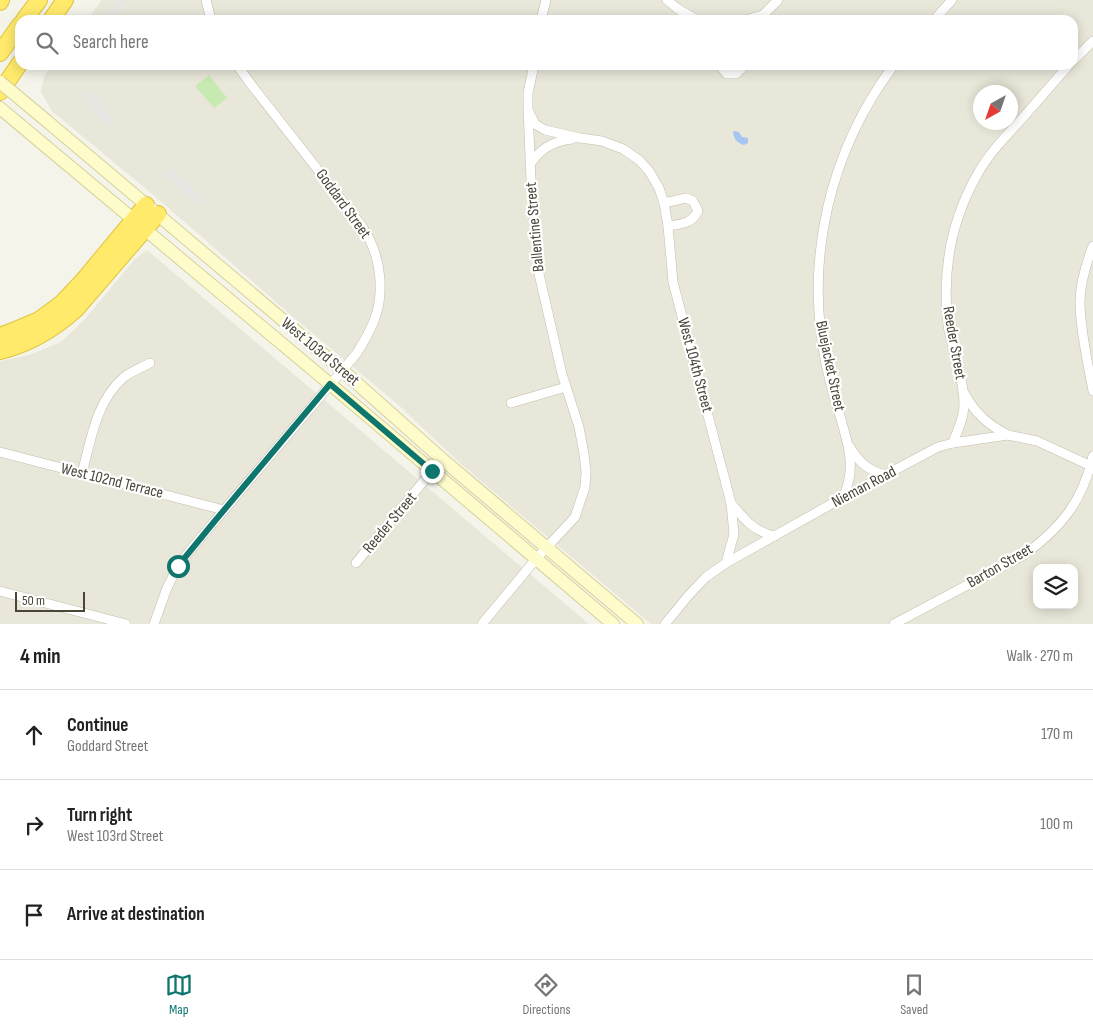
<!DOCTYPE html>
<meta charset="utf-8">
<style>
body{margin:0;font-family:"Sofia Sans Condensed",sans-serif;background:#f6f6f6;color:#222}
.controls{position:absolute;right:15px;bottom:15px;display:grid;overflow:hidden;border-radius:10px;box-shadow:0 2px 12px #0003}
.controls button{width:45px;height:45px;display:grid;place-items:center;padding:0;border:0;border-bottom:1px solid #e0e0e0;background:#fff;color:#222;font:25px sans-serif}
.compass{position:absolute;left:973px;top:85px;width:45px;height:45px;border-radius:50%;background:#fff;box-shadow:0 2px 12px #0003;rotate:220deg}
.scale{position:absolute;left:15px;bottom:12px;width:70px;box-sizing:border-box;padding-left:5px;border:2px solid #4a4638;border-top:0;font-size:14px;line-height:18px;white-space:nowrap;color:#4a4638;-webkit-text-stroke:4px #fff;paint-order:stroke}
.stop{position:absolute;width:15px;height:15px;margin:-11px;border:4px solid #0f766e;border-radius:50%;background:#fff}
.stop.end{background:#0f766e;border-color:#fff;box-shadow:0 1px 5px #0008}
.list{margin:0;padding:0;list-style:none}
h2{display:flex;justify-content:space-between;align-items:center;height:65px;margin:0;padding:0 20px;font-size:21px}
h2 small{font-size:16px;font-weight:400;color:#767676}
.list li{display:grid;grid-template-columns:32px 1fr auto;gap:15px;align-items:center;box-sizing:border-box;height:90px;padding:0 20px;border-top:1px solid #e0e0e0}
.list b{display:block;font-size:19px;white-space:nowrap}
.list p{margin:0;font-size:16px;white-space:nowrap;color:#767676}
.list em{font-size:16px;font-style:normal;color:#767676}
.icon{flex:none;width:28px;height:28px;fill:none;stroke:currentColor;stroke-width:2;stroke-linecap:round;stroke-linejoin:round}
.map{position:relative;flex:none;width:1093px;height:624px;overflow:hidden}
.search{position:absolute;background:#fff;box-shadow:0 2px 12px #0003;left:15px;right:15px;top:15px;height:55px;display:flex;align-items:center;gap:12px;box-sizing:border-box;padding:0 18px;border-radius:15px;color:#767676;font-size:19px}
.sheet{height:335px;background:#fff}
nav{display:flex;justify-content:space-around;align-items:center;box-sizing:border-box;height:70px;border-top:1px solid #e0e0e0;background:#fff;font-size:14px;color:#767676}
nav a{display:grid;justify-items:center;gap:2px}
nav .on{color:#0f766e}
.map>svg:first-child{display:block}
.residential{fill:#e9e7d9;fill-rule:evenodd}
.green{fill:#c7eab3}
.parking{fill:#e7e6e2}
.water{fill:#a7c5f2}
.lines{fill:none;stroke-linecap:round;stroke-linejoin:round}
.minor-casing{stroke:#c1bead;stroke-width:10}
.secondary-casing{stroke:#d6d19a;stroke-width:14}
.motorway-casing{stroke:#e0c33a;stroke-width:18}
.minor{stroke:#fff;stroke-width:9}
.secondary{stroke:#fffccb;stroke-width:12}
.motorway{stroke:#ffea6c;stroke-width:16}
.secondary-bridge-casing{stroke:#d6d19a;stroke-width:14;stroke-linecap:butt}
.secondary-bridge{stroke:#fffccb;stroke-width:12}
.route{stroke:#0f766e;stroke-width:6}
.labels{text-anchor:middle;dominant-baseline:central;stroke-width:4.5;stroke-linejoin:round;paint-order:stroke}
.street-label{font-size:16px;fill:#4a4638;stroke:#fff}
</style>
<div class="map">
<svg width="1093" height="624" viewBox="0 0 1093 624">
<rect width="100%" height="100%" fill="#f5f4eb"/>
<!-- residential -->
<g class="residential">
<path d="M102 0H1093V624H651L461 464 412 418 402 408 292 316 164 204 52 111 41 92 44 76 52 65H1073V20H87ZM980 92H1010V122H980ZM1037 568H1074V605H1037Z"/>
<polygon points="147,250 589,624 0,624 0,361 29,355 61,342 85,319 135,259"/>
</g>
<!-- green -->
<polygon class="green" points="209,75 227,98 214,108 195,86"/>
<!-- parking -->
<g class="parking">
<polygon points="119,0 123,0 127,3 114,20 103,20"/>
<polygon points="91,90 115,121 108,127 83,96"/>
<polygon points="170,168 204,198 199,205 164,175"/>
</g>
<!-- water -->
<path class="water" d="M734 131 739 132 742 137 748 138V143L744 145C737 143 734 139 733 132Z"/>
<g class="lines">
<defs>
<g id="minor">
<polyline points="206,0 211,20"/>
<polyline points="667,0 678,9 697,20"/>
<polyline points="541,20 546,0"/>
<polyline points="745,20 763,15 778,0"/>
<polyline points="934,20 952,0"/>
<polyline points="1073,61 1093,41"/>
<polyline points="721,65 721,67 727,74 736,74 742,68 743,65"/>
<polyline points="529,112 535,124 545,130 580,138 602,141 623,149 639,160 649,171 659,188 664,203 668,226 673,282 731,503 734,534 726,563"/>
<path d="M530 165C539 149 554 141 572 139"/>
<path d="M664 203 686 198 693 201 698 211C692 224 680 224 668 226"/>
<path d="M1093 246C1086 264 1080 283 1080 302 1080 330 1088 364 1093 391"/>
<path d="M964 393C975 413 988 425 1008 435"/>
<polyline points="511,403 566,387"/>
<path d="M953 443C956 434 961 424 963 414 968 388 952 352 948 325 942 273 951 221 977 175 988 155 1004 138 1019 122 1036 103 1052 84 1069 65"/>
<path d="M849 446C859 462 868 471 886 475"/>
<polyline points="0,452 224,510"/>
<path d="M82 473C91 440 96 402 123 378 131 371 141 368 150 363"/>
<path d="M844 497C846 489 850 480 850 471 852 454 845 435 841 419 835 401 830 382 826 364 804 259 830 150 894 65"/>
<path d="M731 503C744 519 754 532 775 536"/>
<polyline points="356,563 442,459"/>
<polyline points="0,591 126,624"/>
<path d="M154 624 167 588 178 566 192 548 357 353C364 341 372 329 376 315 383 294 381 264 371 243 369 237 365 232 362 226L253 87 237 65"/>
<polyline points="482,624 536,559 575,517 585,487 586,472 584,454 579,427 562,374 539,274 531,179 528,109 528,93 534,65"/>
<polyline points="665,624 688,596 706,577 726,563 844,497 938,447 953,443 1008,435 1037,441 1093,467"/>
<path d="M894 624 1024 555C1062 527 1082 502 1093 456"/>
</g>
<g id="secondary">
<polyline points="0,108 330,384 613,624"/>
<polyline points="48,122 342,370 442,459 637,624"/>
</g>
<g id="motorway">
<polyline points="0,2 1,0"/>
<polyline points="24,20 39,0"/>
<polyline points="51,20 65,0"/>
<polyline points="0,53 20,25"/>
<polyline points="0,92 20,63"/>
<polyline points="0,336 13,331 39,320 61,304 82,282 146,205"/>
<path d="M0 351C28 344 55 328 76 309L158 214"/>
</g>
</defs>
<!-- minor casing -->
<use href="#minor" class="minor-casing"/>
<!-- secondary casing -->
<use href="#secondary" class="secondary-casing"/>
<!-- motorway casing -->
<use href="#motorway" class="motorway-casing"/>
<!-- minor -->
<use href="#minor" class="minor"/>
<!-- secondary -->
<use href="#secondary" class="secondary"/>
<!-- motorway -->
<use href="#motorway" class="motorway"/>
<defs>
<polyline id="secondary-bridge" points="0,82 48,122"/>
</defs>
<!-- secondary-bridge casing -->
<use href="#secondary-bridge" class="secondary-bridge-casing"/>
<!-- secondary-bridge -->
<use href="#secondary-bridge" class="secondary-bridge"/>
</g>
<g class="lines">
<!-- route -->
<polyline class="route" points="178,566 214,522 330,384 432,471"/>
</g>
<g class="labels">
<!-- street labels -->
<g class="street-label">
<text transform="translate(343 204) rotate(54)">Goddard Street</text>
<text transform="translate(535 227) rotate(-95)">Ballentine Street</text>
<text transform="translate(954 343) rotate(80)">Reeder Street</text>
<text transform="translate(320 352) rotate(40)">West 103rd Street</text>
<text transform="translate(695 365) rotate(75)">West 104th Street</text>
<text transform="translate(830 366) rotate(78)">Bluejacket Street</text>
<text transform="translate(112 481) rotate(14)">West 102nd Terrace</text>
<text transform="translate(864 487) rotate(-28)">Nieman Road</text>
<text transform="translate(390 523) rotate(-50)">Reeder Street</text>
<text transform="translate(1000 566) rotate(-30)">Barton Street</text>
</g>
</g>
</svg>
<div class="controls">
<button><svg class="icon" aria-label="layers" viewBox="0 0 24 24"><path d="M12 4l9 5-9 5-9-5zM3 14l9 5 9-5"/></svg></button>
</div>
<svg class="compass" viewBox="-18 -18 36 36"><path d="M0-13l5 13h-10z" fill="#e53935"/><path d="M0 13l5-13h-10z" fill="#767676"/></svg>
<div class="scale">50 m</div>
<div class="stop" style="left:178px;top:566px"></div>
<div class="stop end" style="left:432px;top:471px"></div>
<div class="search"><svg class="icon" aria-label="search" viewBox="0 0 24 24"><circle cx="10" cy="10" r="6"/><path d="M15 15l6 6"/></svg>Search here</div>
</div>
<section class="sheet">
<h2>4 min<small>Walk · 270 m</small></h2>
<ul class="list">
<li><svg class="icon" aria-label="ahead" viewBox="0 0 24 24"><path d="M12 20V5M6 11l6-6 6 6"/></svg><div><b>Continue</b><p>Goddard Street</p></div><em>170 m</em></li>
<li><svg class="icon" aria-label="right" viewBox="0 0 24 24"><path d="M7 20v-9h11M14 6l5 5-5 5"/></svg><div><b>Turn right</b><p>West 103rd Street</p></div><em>100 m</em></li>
<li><svg class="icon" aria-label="arrive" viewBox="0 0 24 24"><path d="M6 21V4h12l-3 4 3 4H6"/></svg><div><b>Arrive at destination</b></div></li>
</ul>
</section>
<nav>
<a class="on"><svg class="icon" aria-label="map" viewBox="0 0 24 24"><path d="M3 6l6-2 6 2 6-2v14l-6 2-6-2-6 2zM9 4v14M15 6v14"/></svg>Map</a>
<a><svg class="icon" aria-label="directions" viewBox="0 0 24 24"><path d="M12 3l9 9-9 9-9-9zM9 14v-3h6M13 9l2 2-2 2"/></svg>Directions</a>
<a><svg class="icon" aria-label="saved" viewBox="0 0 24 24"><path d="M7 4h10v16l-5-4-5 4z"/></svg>Saved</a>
</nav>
